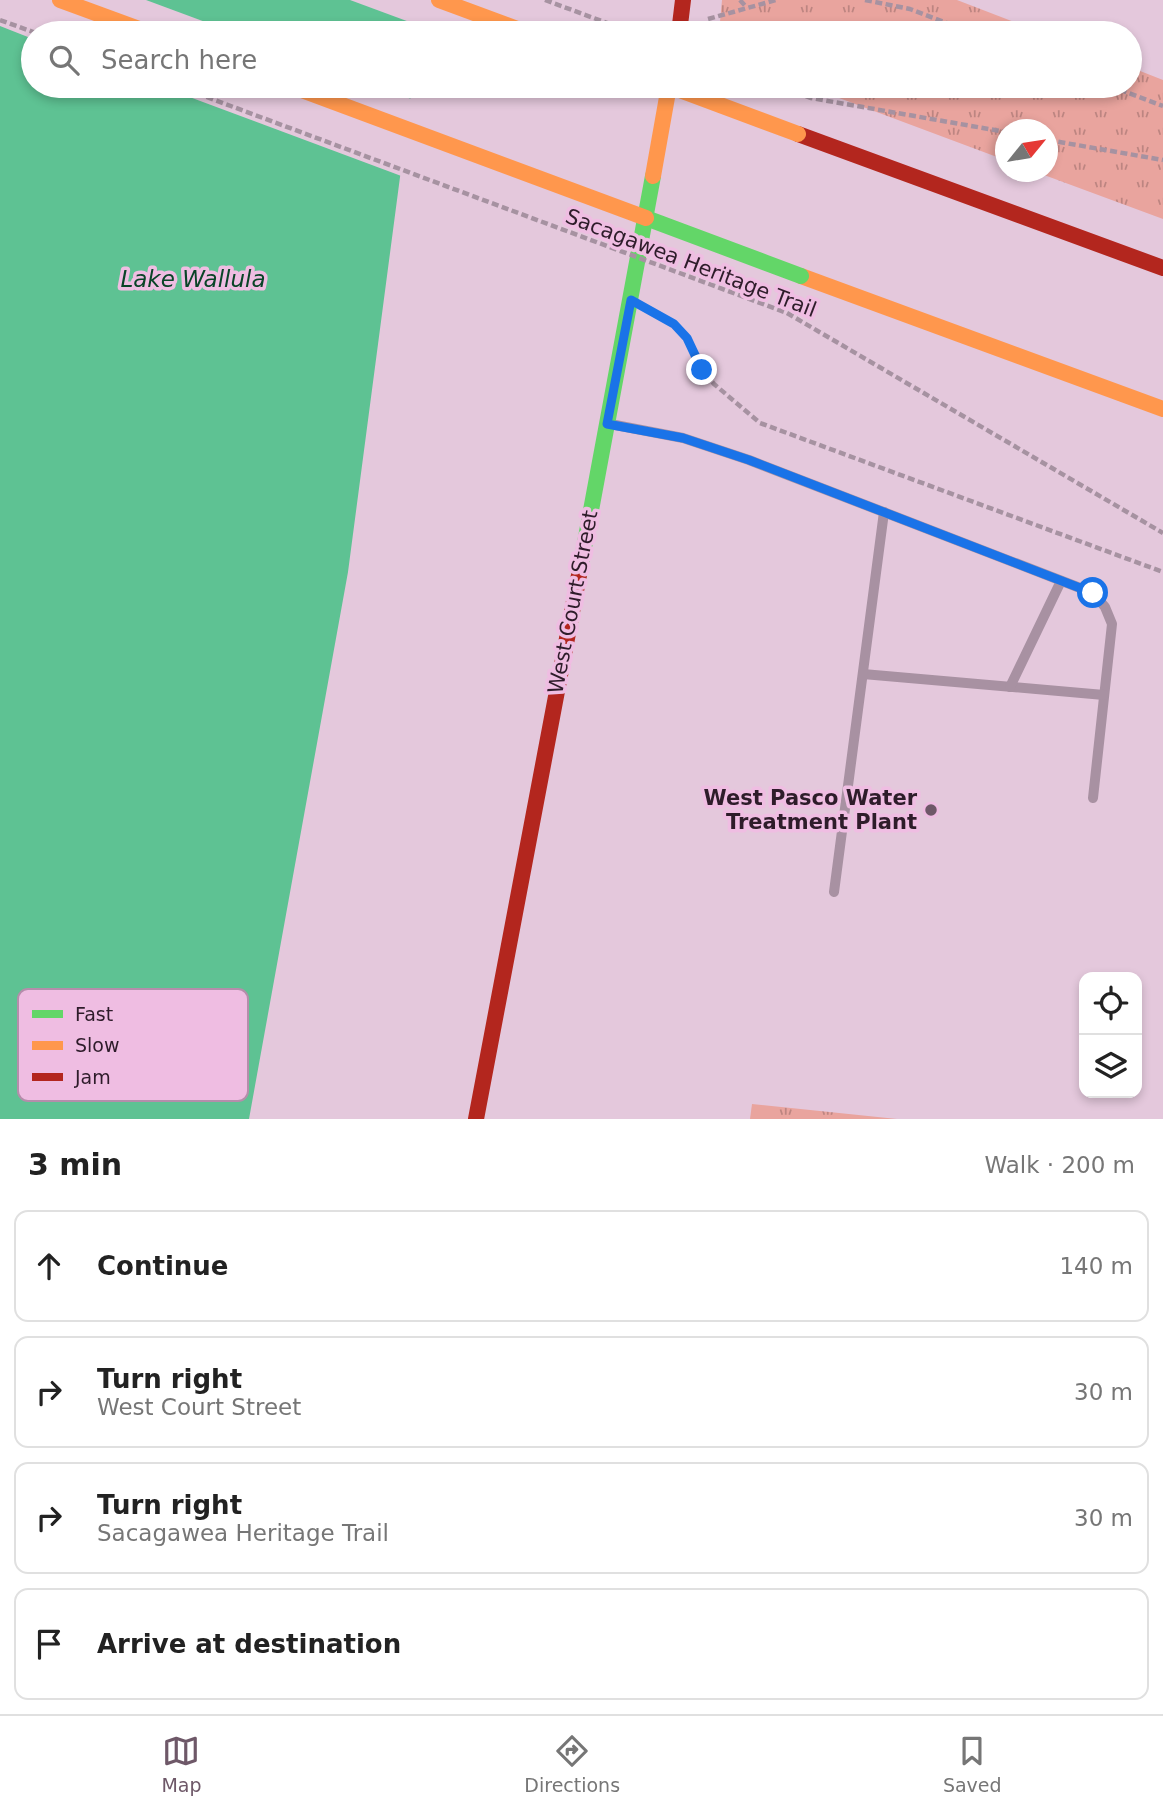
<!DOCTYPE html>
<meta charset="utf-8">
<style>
body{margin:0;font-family:"DejaVu Sans",sans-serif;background:#f2f2f2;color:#222}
.controls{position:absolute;right:21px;bottom:21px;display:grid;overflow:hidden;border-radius:14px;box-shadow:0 4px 10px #0003}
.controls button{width:63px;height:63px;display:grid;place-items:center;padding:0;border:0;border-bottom:2px solid #e0e0e0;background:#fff;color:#222;font:35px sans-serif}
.compass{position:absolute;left:995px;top:119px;width:63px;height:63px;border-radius:50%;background:#fff;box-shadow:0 4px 10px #0003;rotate:60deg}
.stop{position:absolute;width:21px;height:21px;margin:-16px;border:5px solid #1a73e8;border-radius:50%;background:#fff}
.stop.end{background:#1a73e8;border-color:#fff;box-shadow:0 2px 7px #0008}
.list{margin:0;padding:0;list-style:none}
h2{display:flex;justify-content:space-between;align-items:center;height:91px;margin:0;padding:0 28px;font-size:30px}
h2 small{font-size:23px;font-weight:400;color:#767676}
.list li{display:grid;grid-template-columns:46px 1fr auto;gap:21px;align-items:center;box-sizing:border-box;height:112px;margin:0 14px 14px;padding:0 14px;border:2px solid #e0e0e0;border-radius:14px}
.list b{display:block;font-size:26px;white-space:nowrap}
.list p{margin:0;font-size:23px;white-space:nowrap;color:#767676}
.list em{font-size:23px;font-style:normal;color:#767676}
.icon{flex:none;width:38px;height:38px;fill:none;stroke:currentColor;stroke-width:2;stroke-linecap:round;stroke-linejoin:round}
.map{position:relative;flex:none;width:1163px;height:1119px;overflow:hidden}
.search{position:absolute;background:#fff;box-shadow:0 4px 10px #0003;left:21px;right:21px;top:21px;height:77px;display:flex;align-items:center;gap:18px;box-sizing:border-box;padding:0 24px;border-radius:38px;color:#767676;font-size:26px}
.sheet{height:595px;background:#fff}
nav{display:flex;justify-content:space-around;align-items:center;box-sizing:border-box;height:98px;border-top:2px solid #e0e0e0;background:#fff;font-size:19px;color:#767676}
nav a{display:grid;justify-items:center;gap:4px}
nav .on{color:#6e5868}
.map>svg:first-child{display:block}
.grass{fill:url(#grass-tufts)}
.water{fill:#5ec293}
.pier{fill:#e4c8dc}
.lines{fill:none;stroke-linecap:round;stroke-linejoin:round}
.path{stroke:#a692a1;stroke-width:4.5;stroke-dasharray:7 3.5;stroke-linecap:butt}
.lane{stroke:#a891a2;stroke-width:10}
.fast{stroke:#63d668;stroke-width:16}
.slow{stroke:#ff974d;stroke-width:16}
.jam{stroke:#b3261e;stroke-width:16}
.path-bridge{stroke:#a692a1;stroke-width:4.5;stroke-dasharray:7 3.5;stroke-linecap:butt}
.fast-bridge{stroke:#63d668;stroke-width:16}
.slow-bridge{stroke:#ff974d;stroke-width:16}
.route{stroke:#1a73e8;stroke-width:9}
.poi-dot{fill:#6e5868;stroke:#efbde2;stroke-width:2.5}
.labels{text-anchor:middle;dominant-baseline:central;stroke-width:7;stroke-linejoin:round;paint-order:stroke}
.street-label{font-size:21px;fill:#2e1c2a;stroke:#efbde2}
.poi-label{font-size:21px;font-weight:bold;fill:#2e1c2a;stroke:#efbde2;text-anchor:end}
.water-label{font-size:23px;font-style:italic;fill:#094427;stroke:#efbde2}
.key{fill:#efbde2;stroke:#b58dab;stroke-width:2}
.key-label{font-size:19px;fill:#2e1c2a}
</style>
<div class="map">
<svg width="1163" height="1119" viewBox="0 0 1163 1119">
<defs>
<pattern id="grass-tufts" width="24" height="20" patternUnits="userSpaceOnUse" patternTransform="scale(1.75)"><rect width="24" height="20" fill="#e9a49e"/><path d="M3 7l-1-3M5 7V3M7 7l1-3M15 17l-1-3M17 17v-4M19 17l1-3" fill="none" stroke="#bd8581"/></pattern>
</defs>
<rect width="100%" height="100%" fill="#e4c8dc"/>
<!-- grass -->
<g class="grass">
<polygon points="722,0 957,0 1043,33 719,33"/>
<polygon points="1130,67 1163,80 1163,219 1036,172 1048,172 1048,130 1006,130 1005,160 807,86 1130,86"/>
<polygon points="752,1104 897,1119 750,1119"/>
</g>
<!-- water -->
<polygon class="water" points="0,0 423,0 419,33 33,33 33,86 412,86 348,572 249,1119 0,1119"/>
<!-- pier -->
<g class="pier">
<polygon points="0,0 146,0 235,33 33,33 33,39 0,26"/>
<polygon points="350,0 427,0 423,27"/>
<polygon points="160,86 376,86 414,100 404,177"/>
</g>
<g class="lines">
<!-- path -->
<g class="path">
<polyline points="545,0 634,33"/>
<polyline points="740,0 747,8"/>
<polyline points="865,0 910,9 973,33"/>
<polyline points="708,19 776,0"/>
<polyline points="0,20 36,33"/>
<polyline points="776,86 811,98 1006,132"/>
<polyline points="1110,86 1163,106"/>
<polyline points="1048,140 1163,160"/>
<polyline points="653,312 674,324 687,338 702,370 714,384 760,423 1163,572"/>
<polyline points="787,313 1163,533"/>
</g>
<!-- lane -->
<g class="lane">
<polyline points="610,424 683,438 749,460 1093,593 1105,607 1112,624 1093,798"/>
<polyline points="863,674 1104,695"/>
<polyline points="1010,687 1061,581"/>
<polyline points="834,892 884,512"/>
</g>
<!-- fast -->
<polyline class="fast" points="579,575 653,176"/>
<!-- slow -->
<g class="slow">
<polyline points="60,0 150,33"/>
<polyline points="439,0 528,33"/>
<polyline points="653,176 669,86"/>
<polyline points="801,276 1163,409"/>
</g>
<!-- jam -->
<g class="jam">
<polyline points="679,33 683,0"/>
<polyline points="798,134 1163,268"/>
<polyline points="476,1119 579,575"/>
</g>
<!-- path-bridge -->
<polyline class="path-bridge" points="177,86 787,313"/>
<!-- fast-bridge -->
<polyline class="fast-bridge" points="646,218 801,276"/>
<!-- slow-bridge -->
<g class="slow-bridge">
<polyline points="291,86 646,218"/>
<polyline points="669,86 798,134"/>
</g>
</g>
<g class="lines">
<!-- route -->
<polyline class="route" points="702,370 687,338 674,324 631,300 607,424 683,438 749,460 1093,593"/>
</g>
<!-- markers -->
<circle class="poi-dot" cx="931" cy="810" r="7"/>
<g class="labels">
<!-- street labels -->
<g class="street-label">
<text transform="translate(691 263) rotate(21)">Sacagawea Heritage Trail</text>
<text transform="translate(573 602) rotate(-79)">West Court Street</text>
</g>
<!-- poi labels -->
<g class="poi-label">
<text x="917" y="798">West Pasco Water<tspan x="917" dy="24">Treatment Plant</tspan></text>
</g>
<!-- water labels -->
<g class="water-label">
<text x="193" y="279">Lake Wallula</text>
</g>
</g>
<!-- legend -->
<rect x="18" y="989" width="230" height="112" rx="10" class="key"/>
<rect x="32" y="1010" width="31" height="8" fill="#63d668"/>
<rect x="32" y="1041" width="31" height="9" fill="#ff974d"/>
<rect x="32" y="1073" width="31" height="8" fill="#b3261e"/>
<g class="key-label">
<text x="75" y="1021">Fast</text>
<text x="75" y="1052">Slow</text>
<text x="75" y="1084">Jam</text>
</g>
</svg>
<div class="controls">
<button><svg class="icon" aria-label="locate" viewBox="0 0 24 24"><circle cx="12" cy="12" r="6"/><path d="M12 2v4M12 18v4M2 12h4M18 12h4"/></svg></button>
<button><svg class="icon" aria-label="layers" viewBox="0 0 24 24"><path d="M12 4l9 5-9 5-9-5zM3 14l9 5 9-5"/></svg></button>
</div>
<svg class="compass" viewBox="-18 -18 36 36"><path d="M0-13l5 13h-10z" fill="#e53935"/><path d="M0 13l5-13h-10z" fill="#767676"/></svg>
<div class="stop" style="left:1093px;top:593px"></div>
<div class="stop end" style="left:702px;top:370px"></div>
<div class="search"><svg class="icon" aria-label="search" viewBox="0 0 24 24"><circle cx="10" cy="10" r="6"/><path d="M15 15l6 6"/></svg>Search here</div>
</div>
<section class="sheet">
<h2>3 min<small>Walk · 200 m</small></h2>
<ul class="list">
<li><svg class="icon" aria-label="ahead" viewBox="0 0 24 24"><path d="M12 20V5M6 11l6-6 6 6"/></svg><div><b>Continue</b></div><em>140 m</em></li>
<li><svg class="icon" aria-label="right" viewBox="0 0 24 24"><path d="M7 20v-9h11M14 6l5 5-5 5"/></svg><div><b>Turn right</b><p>West Court Street</p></div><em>30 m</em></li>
<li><svg class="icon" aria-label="right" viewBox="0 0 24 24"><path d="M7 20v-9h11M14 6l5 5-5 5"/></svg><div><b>Turn right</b><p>Sacagawea Heritage Trail</p></div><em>30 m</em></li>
<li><svg class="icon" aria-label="arrive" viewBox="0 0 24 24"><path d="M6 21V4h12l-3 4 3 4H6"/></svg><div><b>Arrive at destination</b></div></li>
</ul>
</section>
<nav>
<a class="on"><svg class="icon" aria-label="map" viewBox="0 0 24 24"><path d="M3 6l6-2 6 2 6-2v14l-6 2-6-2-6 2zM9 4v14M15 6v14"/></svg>Map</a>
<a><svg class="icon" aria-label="directions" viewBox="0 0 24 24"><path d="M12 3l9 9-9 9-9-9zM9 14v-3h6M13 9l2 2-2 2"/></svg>Directions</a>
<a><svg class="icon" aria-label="saved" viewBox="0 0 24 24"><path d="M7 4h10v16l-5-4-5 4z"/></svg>Saved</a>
</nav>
